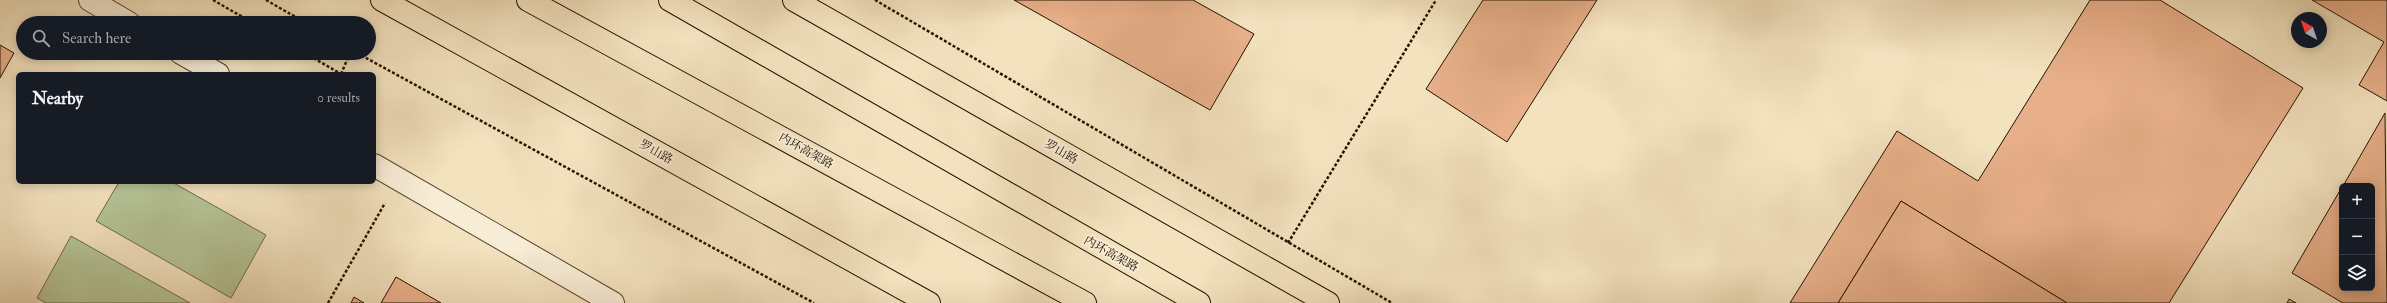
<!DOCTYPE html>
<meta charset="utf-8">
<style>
body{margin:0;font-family:"IM FELL Double Pica","Noto Serif SC",serif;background:#20242c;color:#f1f3f6}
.controls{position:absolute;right:12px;bottom:12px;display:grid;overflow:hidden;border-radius:6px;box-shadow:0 2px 10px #0003}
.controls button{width:36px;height:36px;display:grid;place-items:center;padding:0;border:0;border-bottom:1px solid #363941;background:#171b24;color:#f1f3f6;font:20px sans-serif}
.compass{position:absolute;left:2291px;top:12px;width:36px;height:36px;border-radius:50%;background:#171b24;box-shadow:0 2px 10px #0003;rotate:320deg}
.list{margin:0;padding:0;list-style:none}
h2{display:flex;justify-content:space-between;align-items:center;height:52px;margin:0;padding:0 16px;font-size:17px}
h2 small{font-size:13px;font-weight:400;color:#9ea1a6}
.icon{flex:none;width:22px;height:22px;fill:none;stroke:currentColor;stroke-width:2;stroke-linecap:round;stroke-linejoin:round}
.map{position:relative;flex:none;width:2387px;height:303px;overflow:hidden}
.search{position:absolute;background:#171b24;box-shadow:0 2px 10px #0003;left:16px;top:16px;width:360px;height:44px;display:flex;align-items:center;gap:10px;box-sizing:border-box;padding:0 14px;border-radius:22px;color:#9ea1a6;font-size:15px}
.panel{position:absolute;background:#171b24;box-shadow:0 2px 10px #0003;left:16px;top:72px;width:360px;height:112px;border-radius:6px}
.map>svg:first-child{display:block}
.green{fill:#b5c496;stroke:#6d6a4b}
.building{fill:#e8b08a;stroke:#251100}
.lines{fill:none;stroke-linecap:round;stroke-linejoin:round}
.minor-casing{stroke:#584530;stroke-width:24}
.major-casing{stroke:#251100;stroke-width:24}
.highway-casing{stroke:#251100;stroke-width:24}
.path{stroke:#251100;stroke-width:2.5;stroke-dasharray:3 2;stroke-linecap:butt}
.minor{stroke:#f7ecd5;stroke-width:22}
.major{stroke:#f3e2be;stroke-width:22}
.highway{stroke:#f3e2be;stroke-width:22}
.labels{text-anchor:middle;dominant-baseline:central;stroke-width:4;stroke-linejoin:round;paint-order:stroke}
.street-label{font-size:12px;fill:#251100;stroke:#f7ecd5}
</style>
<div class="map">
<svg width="2387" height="303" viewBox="0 0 2387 303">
<rect width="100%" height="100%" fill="#f3e2be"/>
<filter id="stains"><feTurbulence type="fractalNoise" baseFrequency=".005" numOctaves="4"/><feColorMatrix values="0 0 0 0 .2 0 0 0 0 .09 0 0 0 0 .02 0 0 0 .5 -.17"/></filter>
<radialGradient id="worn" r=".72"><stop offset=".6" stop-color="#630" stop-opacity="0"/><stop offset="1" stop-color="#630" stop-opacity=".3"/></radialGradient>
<!-- green -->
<g class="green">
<polygon points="119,182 172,182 266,235 231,298 96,221"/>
<polygon points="71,236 190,303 46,303 37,298"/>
</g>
<!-- building -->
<g class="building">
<polygon points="1014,0 1193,0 1254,34 1210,110"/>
<polygon points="1483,0 1597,0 1507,142 1426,89"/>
<polygon points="2090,0 2160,0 2303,88 2169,303 2067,303 1901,201 1838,303 1790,303 1897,131 1978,181"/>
<polygon points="2312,0 2387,0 2387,101 2359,85 2384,42"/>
<polygon points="0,45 14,53 0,78"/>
<polygon points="2385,113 2387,303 2343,303 2292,273 2342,187 2342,288 2372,288 2372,186 2343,186"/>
<polygon points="1901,201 2067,303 1838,303"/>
<polygon points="396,277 441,303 381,303"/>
<polygon points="354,297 364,303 351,303"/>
<polygon points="2289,299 2296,303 2287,303"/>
</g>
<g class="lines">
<defs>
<g id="minor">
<polyline points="90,0 129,23"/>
<polyline points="181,53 218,74"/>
<polyline points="374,165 613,303"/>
</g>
<g id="major">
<polyline points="382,0 929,303"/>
<polyline points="794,0 1328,303"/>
</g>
<g id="highway">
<polyline points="528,0 1085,303"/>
<polyline points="670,0 1199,303"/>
</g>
</defs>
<!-- minor casing -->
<use href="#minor" class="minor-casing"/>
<!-- major casing -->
<use href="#major" class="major-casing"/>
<!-- highway casing -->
<use href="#highway" class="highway-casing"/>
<!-- path -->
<g class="path">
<polyline points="213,0 253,23"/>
<polyline points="266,0 306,23"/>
<polyline points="875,0 1392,303"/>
<polyline points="305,53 341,74"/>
<polyline points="357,53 814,303"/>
<polyline points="341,74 350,53"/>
<polyline points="1288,243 1436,0"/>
<polyline points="328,303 385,203"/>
</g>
<!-- minor -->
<use href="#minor" class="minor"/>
<!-- major -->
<use href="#major" class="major"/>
<!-- highway -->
<use href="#highway" class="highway"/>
</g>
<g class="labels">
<!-- street labels -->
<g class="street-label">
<text transform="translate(806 151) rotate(29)">内环高架路</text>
<text transform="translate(656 152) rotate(29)">罗山路</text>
<text transform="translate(1061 152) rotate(30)">罗山路</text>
<text transform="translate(1111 254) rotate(29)">内环高架路</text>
</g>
</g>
<rect width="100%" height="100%" filter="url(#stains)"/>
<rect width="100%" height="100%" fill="url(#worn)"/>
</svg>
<div class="controls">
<button>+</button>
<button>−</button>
<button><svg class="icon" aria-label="layers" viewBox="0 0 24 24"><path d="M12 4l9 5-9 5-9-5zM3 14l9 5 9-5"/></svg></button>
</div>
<svg class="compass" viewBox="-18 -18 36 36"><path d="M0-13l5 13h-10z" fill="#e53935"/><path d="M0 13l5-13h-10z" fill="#9ea1a6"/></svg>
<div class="search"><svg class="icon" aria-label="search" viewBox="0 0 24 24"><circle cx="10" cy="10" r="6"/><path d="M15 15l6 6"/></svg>Search here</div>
<section class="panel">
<h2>Nearby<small>0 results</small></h2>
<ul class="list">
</ul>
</section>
</div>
